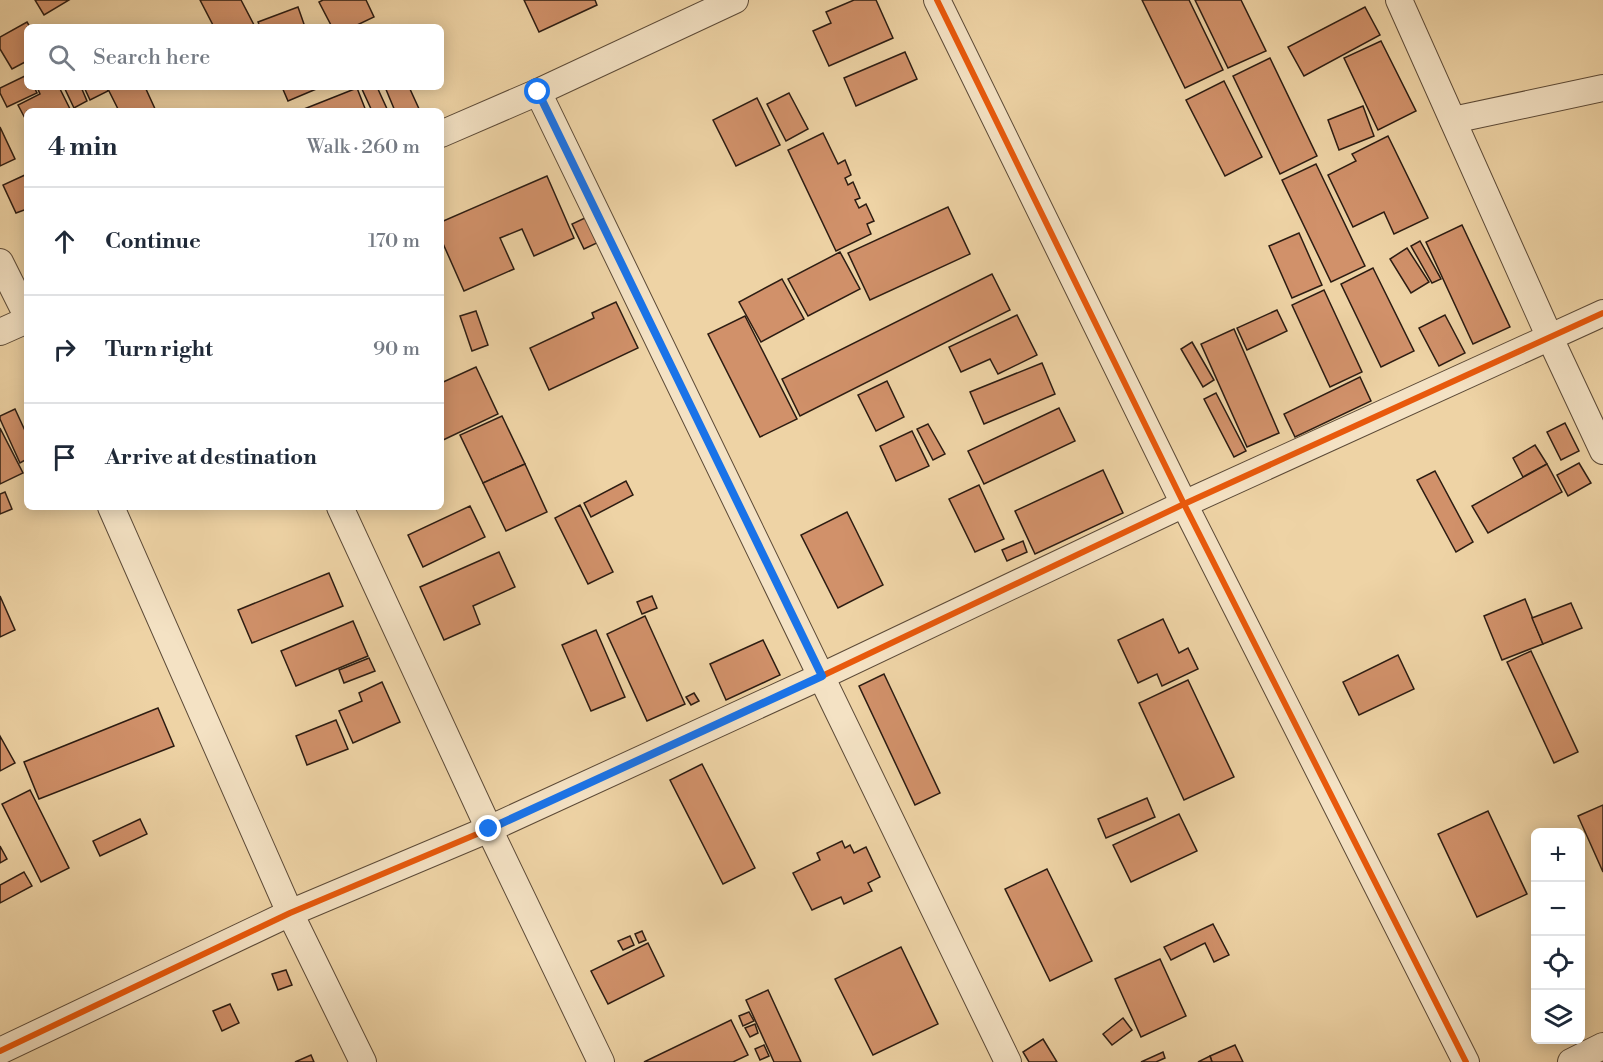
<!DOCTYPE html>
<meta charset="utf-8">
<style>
body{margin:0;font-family:"Libre Bodoni",serif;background:#f6f6f7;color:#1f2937}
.controls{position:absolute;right:18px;bottom:18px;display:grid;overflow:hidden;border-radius:9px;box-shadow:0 3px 15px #0003}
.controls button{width:54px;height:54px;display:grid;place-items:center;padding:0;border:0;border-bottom:2px solid #e0e1e3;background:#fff;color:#1f2937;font:30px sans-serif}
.stop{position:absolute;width:18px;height:18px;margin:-14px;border:4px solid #1a73e8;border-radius:50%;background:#fff}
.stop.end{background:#1a73e8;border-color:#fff;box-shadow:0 2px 6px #0008}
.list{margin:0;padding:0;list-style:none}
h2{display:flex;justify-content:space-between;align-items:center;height:78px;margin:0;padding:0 24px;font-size:26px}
h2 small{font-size:20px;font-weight:400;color:#747a83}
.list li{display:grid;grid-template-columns:39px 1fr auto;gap:18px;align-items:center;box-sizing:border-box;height:108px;padding:0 24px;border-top:2px solid #e0e1e3}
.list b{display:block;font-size:22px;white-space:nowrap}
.list em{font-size:20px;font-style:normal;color:#747a83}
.icon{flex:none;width:33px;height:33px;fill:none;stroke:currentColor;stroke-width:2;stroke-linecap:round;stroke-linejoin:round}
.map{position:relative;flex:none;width:1603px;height:1062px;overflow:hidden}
.search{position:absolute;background:#fff;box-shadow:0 3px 15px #0003;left:24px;top:24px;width:420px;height:66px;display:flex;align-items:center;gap:15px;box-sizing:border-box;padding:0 21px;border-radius:9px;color:#747a83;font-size:22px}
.panel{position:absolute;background:#fff;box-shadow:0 3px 15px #0003;left:24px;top:108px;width:420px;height:402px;border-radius:9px}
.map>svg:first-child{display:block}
.building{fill:#d1916a;stroke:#2c1c12;stroke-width:1.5}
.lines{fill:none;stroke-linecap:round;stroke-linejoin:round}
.street-casing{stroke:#5c4a37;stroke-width:28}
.street{stroke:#f4e2c4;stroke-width:26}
.cycleway-casing{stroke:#f4e2c4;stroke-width:10}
.cycleway{stroke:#e8590c;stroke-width:6}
.route{stroke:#1a73e8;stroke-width:8}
</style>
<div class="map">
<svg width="1603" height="1062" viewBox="0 0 1603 1062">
<rect width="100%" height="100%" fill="#eed3a5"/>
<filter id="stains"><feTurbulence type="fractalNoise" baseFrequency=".00333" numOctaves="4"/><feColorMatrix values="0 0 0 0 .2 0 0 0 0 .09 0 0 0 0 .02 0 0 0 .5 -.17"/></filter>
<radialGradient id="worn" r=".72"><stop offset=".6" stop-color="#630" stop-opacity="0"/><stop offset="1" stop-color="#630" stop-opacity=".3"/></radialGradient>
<!-- building -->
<g class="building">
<polygon points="35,0 69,0 44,15"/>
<polygon points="200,0 241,0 254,25 250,27 214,27"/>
<polygon points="323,0 366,0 374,17 353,27 332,27 319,2"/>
<polygon points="524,0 595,0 597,5 539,32"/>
<polygon points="854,0 876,0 893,38 829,66 813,31 831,23 826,12"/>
<polygon points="1142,0 1189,0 1223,70 1185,88"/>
<polygon points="1195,0 1241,0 1266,51 1228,68"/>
<polygon points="298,7 305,27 260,27 258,22"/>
<polygon points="1365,7 1380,35 1304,76 1288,47"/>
<polygon points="27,22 30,27 27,27 27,61 12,69 0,49 0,37"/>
<polygon points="1381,41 1416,111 1378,130 1344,58"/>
<polygon points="905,52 917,79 856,106 844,78"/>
<polygon points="1270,58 1317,156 1280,174 1233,76"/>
<polygon points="27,75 27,87 34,87 37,93 7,107 0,93 0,88"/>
<polygon points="1224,81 1262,157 1225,176 1186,100"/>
<polygon points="37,87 59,87 71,111 27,111 27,122 18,105 40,94"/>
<polygon points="64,87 81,87 87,101 74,108"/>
<polygon points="84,87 106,87 108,91 90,100"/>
<polygon points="107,87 145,87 156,111 119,111"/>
<polygon points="282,87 321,87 288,101"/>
<polygon points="361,87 377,87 388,111 372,111"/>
<polygon points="385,87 409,87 420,111 395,111"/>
<polygon points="357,88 366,111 299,111"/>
<polygon points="789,93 808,129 786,141 767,104"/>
<polygon points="757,98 780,145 736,166 713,120"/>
<polygon points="1363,106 1374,136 1339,150 1328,120"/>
<polygon points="0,127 15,159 0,166"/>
<polygon points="823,133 838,164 845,160 851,175 845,178 848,185 853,182 860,198 855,200 859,208 866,204 874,221 867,224 871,234 836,251 788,150"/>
<polygon points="1388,136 1428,218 1394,234 1384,212 1353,227 1328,175 1356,161 1352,154"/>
<polygon points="1316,164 1365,266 1331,282 1282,180"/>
<polygon points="25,175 27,209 16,213 3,185"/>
<polygon points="547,176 574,238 534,256 522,229 500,238 514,269 464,291 441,239 441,222"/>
<polygon points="948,207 970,254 870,300 848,253"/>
<polygon points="587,217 599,242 584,249 572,224"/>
<polygon points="1462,225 1510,327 1473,344 1426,242"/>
<polygon points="1299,233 1322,285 1292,298 1269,246"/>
<polygon points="1420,241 1441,279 1432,283 1411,246"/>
<polygon points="1407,248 1429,282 1411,293 1390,259"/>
<polygon points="840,252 860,289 808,316 788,279"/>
<polygon points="1373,268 1414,351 1381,367 1341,284"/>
<polygon points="992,274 1010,310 800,416 782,379"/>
<polygon points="782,279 804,319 761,342 739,302"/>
<polygon points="1324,290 1362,372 1330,387 1292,305"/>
<polygon points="616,302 638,348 549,390 530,348 594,318 592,313"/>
<polygon points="1277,310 1287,331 1247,350 1237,328"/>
<polygon points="476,311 488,345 472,351 460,316"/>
<polygon points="1017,315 1037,355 998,374 990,359 961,372 949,347"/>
<polygon points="1445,315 1465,353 1439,366 1419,328"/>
<polygon points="745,316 797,419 760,437 708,334"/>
<polygon points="1234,329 1279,433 1247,447 1201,344"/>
<polygon points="1192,342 1214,380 1203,387 1181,349"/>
<polygon points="1042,363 1055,394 984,424 970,392"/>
<polygon points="476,367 498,414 441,441 441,383"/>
<polygon points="1360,377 1371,401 1295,437 1284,414"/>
<polygon points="887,381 904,417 876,431 858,395"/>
<polygon points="1216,393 1246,451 1234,457 1204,399"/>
<polygon points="1059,408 1075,441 984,484 968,451"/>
<polygon points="15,409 27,435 27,459 20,463 0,419 0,416"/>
<polygon points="502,416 525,464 483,483 460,435"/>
<polygon points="1565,423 1579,451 1561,460 1547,432"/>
<polygon points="928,424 945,454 933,460 917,429"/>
<polygon points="0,428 23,473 0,484"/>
<polygon points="912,431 929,466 896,481 880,446"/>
<polygon points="1535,445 1547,464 1523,477 1513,458"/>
<polygon points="1579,463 1591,483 1568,496 1557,475"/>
<polygon points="525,464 547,512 506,531 483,483"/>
<polygon points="1547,464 1562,492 1488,533 1472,506"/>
<polygon points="1103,470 1123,513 1035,554 1015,511"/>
<polygon points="1435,471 1473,542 1456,552 1417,480"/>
<polygon points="626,481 633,495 591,517 584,503"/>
<polygon points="979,485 1004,539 975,552 949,499"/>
<polygon points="5,492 12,509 0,514 0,494"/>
<polygon points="580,505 613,572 588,584 555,518"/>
<polygon points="470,506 485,537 423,567 408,535"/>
<polygon points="847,512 883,585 838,608 801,535"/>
<polygon points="1023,541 1027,552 1007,561 1002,550"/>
<polygon points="499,552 515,587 473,606 480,624 444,640 420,587"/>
<polygon points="329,573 343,606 252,643 238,610"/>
<polygon points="0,596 15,630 0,637"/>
<polygon points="652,596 657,608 642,614 637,602"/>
<polygon points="1525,599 1543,644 1502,660 1484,616"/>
<polygon points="1571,603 1582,628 1543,644 1532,618"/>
<polygon points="645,616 685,704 647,721 607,634"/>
<polygon points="1163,619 1179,653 1188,648 1198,669 1162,686 1157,674 1138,683 1118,640"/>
<polygon points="353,621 368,656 296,686 281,651"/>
<polygon points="596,630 625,697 591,711 562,645"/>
<polygon points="763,640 780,675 726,700 710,664"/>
<polygon points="1531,651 1578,752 1554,763 1507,662"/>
<polygon points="1398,655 1414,689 1359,715 1343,682"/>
<polygon points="369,658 375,671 344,683 339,670"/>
<polygon points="884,674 940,793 915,805 859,686"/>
<polygon points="1188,680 1234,777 1184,800 1139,703"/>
<polygon points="382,682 400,722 353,743 339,711 362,701 359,693"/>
<polygon points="694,693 699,701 691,705 686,697"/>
<polygon points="158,708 174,746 39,799 24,762"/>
<polygon points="336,720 348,749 307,765 296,736"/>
<polygon points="0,736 15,763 0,771"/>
<polygon points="702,764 755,868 723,884 670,780"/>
<polygon points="30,790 69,868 41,882 2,804"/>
<polygon points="1147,798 1155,817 1106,838 1098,819"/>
<polygon points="1603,805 1603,872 1578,816"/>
<polygon points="1488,811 1527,894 1477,917 1438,834"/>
<polygon points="1179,814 1197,851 1131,882 1113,845"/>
<polygon points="140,819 147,834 100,856 93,841"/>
<polygon points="842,841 845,848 850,845 854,853 866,847 880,877 868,883 872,891 844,904 841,897 812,910 793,873 820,860 817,853"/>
<polygon points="0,846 7,859 0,863"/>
<polygon points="1047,869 1092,961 1050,981 1005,889"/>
<polygon points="24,872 32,886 0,903 0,885"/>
<polygon points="1213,924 1229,955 1214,962 1205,943 1171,960 1164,947"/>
<polygon points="642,931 646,940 639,943 635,934"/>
<polygon points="630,936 634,945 623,950 618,941"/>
<polygon points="648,943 664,976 608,1004 591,971"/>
<polygon points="901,947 938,1024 873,1055 835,979"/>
<polygon points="1160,959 1186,1016 1141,1037 1115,979"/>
<polygon points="286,970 292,985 278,990 272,974"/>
<polygon points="768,990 801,1062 774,1062 746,1000"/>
<polygon points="230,1004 239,1023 222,1031 213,1011"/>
<polygon points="749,1012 754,1021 743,1026 739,1016"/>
<polygon points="1123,1018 1132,1030 1112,1045 1103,1034"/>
<polygon points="731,1020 748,1055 733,1062 644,1062"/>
<polygon points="755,1024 758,1033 750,1037 745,1028"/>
<polygon points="1043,1039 1057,1062 1029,1062 1023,1052"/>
<polygon points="764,1045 769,1056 760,1060 755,1049"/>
<polygon points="1235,1045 1243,1062 1212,1062 1210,1056"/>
<polygon points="1163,1052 1165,1058 1156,1062 1141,1062"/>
<polygon points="311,1055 314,1062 295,1062"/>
<polygon points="1210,1056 1212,1062 1198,1062"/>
</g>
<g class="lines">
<defs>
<g id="street">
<polyline points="937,0 1184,504 1466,1062"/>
<polyline points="1399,0 1550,338 1603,451"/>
<polyline points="538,92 1008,1062"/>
<polyline points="1453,120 1603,88"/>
<polyline points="441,134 538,92 735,0"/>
<polyline points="0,262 27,316"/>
<polyline points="0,332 27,320"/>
<polyline points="111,507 290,913 363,1062"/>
<polyline points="340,507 489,829 601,1062"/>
<polyline points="0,1051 290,913 489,829 822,676 1184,504 1603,313"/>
<polyline points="1571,1062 1603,1046"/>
</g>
</defs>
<!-- street casing -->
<use href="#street" class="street-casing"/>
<!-- street -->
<use href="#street" class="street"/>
<defs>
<g id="cycleway">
<polyline points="937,0 1184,504 1466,1062"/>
<polyline points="0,1051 290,913 489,829 822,676 1184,504 1603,313"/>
</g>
</defs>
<!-- cycleway casing -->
<use href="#cycleway" class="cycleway-casing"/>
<!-- cycleway -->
<use href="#cycleway" class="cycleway"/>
</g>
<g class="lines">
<!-- route -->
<polyline class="route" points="489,829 822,676 538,92"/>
</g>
<rect width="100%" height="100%" filter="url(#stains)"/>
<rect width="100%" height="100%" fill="url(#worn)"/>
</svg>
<div class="controls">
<button>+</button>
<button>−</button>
<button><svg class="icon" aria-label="locate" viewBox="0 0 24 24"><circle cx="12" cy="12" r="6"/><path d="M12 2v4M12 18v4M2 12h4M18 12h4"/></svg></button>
<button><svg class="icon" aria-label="layers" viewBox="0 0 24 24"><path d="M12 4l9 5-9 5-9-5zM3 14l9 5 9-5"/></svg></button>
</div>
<div class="stop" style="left:538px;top:92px"></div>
<div class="stop end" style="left:489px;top:829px"></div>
<div class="search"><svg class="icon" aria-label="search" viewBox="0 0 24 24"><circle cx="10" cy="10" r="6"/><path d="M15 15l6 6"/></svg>Search here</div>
<section class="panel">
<h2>4 min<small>Walk · 260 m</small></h2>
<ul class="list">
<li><svg class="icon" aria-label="ahead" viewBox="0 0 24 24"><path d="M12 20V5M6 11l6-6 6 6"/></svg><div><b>Continue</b></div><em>170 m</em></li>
<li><svg class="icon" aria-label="right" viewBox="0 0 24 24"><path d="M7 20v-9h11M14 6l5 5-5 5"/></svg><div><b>Turn right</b></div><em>90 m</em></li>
<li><svg class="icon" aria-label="arrive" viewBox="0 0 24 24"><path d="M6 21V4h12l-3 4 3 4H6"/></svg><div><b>Arrive at destination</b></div></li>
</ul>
</section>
</div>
